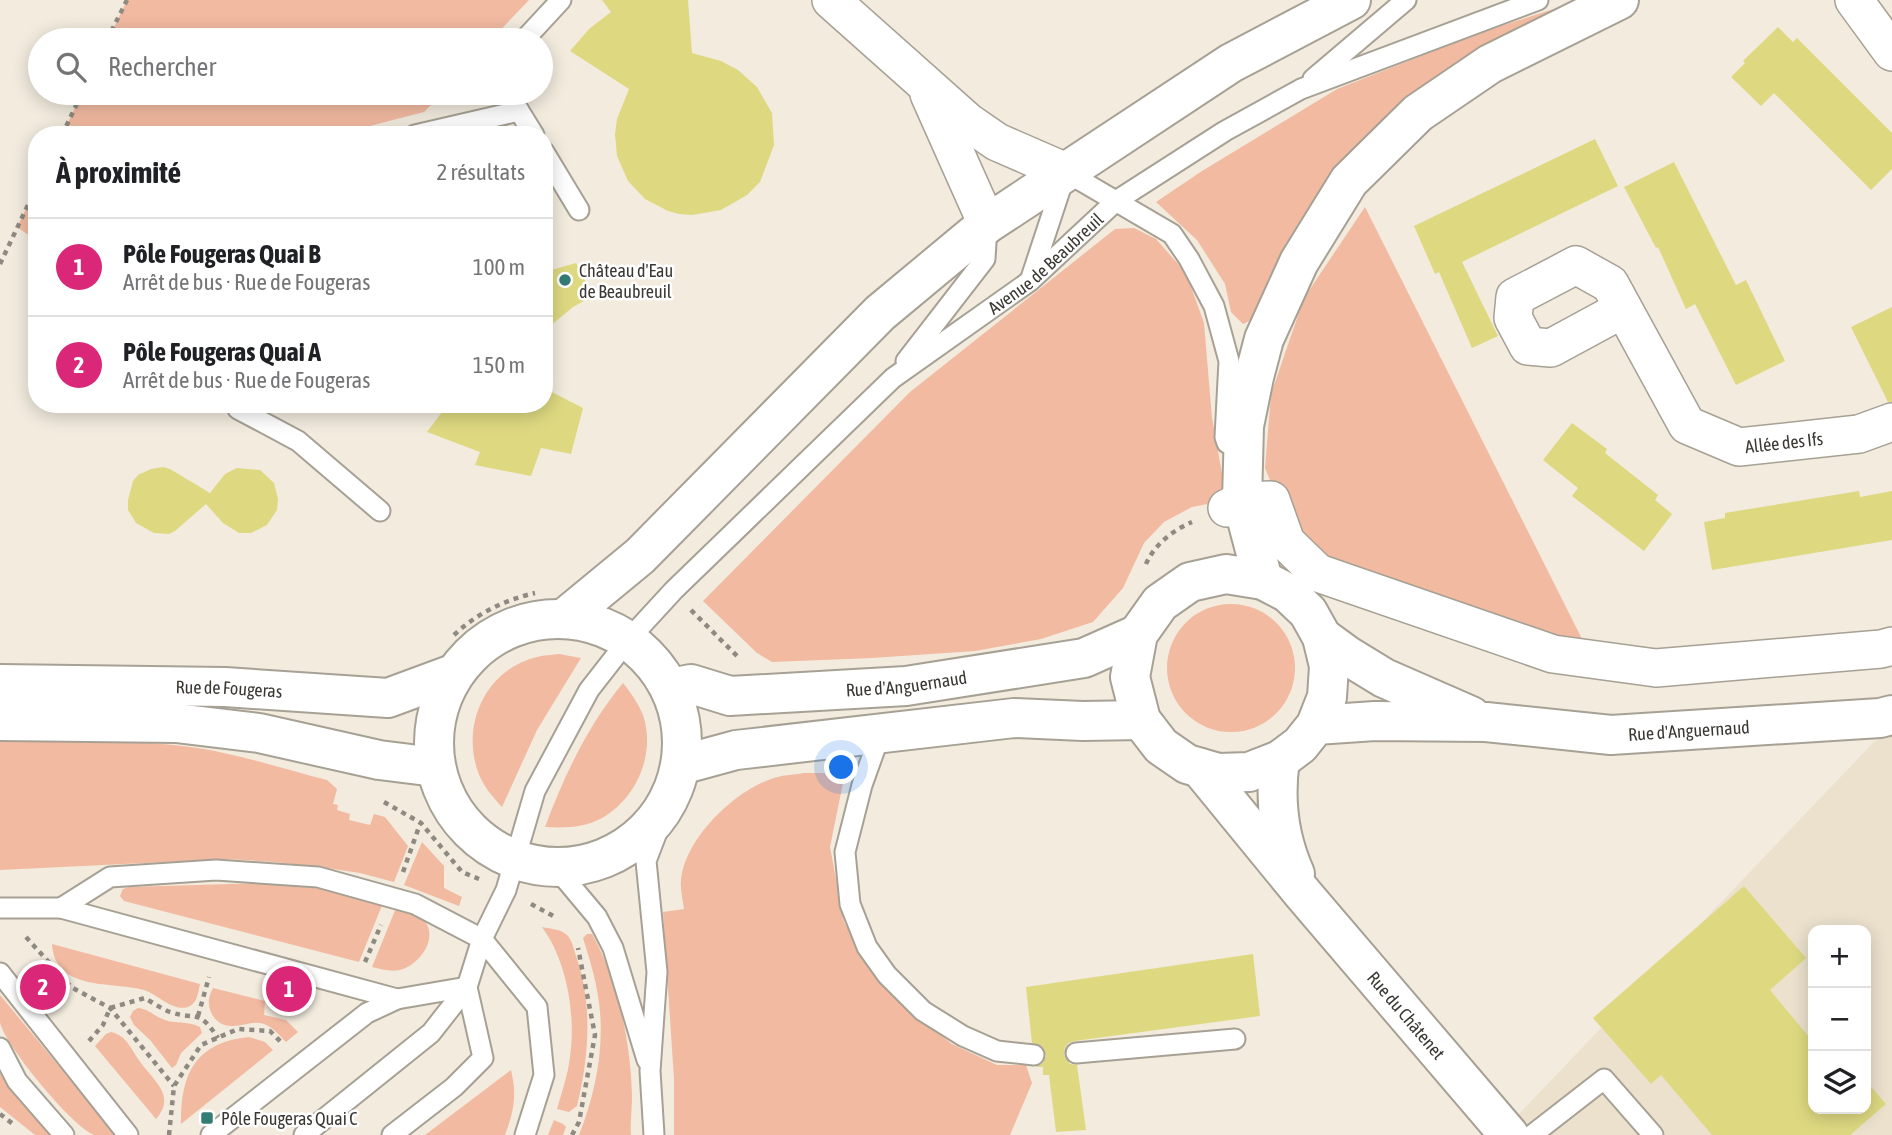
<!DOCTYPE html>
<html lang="fr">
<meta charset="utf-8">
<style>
body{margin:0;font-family:"Asap Condensed",sans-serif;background:#f2f2f2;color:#202124}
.controls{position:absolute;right:21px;bottom:21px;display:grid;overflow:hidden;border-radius:14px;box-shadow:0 4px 18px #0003}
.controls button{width:63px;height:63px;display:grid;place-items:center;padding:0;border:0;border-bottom:2px solid #e0e0e0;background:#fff;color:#202124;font:35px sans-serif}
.you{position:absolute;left:842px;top:768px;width:24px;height:24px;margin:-18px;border:5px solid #fff;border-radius:50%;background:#1a73e8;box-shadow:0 0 0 10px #1a73e833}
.badge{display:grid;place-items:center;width:46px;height:46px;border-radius:50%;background:#db2777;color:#fff;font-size:23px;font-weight:700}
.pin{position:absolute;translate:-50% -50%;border:4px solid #fff;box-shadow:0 2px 7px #0006}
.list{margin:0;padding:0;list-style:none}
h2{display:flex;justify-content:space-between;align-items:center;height:91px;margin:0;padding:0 28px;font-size:30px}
h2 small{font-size:23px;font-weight:400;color:#757577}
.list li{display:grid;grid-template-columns:46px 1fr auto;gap:21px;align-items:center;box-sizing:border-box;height:98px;padding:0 28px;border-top:2px solid #e0e0e0}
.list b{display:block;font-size:26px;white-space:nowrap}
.list p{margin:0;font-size:23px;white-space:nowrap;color:#757577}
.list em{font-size:23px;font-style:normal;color:#757577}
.icon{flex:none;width:38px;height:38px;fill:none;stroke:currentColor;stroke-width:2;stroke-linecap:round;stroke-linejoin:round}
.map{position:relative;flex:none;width:1892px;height:1135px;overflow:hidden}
.search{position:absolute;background:#fff;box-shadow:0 4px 18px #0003;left:28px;top:28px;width:525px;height:77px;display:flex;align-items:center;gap:18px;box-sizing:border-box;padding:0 24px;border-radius:38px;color:#757577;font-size:26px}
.panel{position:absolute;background:#fff;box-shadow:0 4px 18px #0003;left:28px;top:126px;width:525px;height:287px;border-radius:28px}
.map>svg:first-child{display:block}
.built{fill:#ebe1cd;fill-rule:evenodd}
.green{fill:#f2baa1}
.building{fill:#ded981}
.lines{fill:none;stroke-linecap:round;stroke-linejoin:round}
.lane-casing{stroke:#a6a194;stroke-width:23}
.street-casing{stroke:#a6a194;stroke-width:40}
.secondary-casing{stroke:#a6a194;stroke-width:42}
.path{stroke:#8e8a81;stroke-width:4.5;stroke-dasharray:5 5;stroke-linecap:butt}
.lane{stroke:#fff;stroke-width:19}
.street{stroke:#fff;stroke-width:37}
.secondary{stroke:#fff;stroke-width:38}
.poi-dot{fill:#357c75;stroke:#fff;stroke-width:2.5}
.labels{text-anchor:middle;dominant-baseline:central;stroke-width:5;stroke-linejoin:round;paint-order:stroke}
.street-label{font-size:18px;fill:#3a3833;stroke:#fff}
.poi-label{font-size:18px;fill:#3a3833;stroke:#fff;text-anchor:start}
</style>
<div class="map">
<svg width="1892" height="1135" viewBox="0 0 1892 1135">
<rect width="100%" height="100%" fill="#f2ebde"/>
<!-- built -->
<path class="built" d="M1892 733V1135H1499L1874 742ZM1813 930H1866V1109H1813Z"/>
<!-- green -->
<g class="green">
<polygon points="127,0 529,0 491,40 108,40"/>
<polygon points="1582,0 1454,66 1260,316 1243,324 1231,312 1225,284 1197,240 1156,202 1202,171 1337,89 1482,32"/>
<polygon points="82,93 443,93 424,112 335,135 62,135"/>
<polygon points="37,187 37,241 17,227"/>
<polygon points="1365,207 1584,643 1559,640 1323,559 1291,531 1265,468 1271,394 1304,298"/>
<polygon points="1134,228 1156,239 1186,273 1204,323 1212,418 1225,490 1218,502 1192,507 1164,522 1144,543 1123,588 1093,622 1041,639 975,651 872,658 772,662 757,653 703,601 910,392 1115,229"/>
<circle cx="1231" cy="668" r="64"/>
<path d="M559 654 581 658 537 730 502 807C492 796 483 786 478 772 461 724 486 669 537 657 544 655 552 655 559 654Z"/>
<path d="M623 683C631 693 638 703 643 715 656 753 637 798 602 818 584 828 565 828 545 827 564 776 588 725 623 683Z"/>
<path d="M0 742C65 742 133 738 198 748 241 755 284 769 327 780L337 789 333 804 338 805 337 810 350 814 349 820 370 825 374 814 385 817 408 846 394 882 360 873 320 867 275 862 227 859 0 870Z"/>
<path d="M804 773H845L830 847 844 922 871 968 908 1010 952 1044 997 1065H1026L1032 1083 1010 1135H674V1079L663 912 684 909C683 900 680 890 681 881 684 840 733 792 771 779 781 775 793 775 804 773Z"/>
<polygon points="422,842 444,866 444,888 462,897 459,906 404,885"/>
<polygon points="264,883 323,889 383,903 359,962 124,901 120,896 123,889 129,887"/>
<path d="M396 908C405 911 416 912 422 918 441 936 420 965 400 970 390 972 381 969 372 967Z"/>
<path d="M542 927C551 929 562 929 568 936 572 941 574 949 576 956 593 1004 589 1057 577 1106L569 1112 557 1109C562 1092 568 1074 570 1057 576 1015 567 961 542 927Z"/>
<path d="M587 934H592C618 980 631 1044 632 1097 632 1110 630 1122 631 1135H579C596 1092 606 1042 598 996 595 976 589 957 583 938Z"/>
<path d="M52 944 200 984C198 992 198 1003 188 1007 173 1012 157 994 144 990 112 981 55 992 52 944Z"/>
<path d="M213 988 265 1001 264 1015 286 1020 298 1032 286 1042C280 1036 273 1027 264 1024 253 1020 242 1027 231 1026 219 1026 210 1016 209 1004 208 999 211 992 213 988Z"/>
<path d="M0 995 116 1135C109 1135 100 1135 94 1135 73 1128 3 1043 0 1022 0 1013 0 1003 0 995Z"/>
<path d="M138 1008C148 1009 152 1014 160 1018 173 1025 188 1020 200 1027L202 1033 181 1053 176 1065 172 1068 150 1040 134 1025 130 1017 133 1011Z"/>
<path d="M111 1032C128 1036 131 1050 141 1063 153 1080 177 1096 156 1119L95 1046 106 1034Z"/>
<path d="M249 1037 265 1042 273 1050 181 1124C180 1075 195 1042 249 1037Z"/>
<path d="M511 1070C517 1095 514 1111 505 1135H425Z"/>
<polygon points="0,1073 17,1098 50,1135 35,1135 0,1107"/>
<polygon points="554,1120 563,1124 566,1127 563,1135 548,1135"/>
</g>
<!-- building -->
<g class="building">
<polygon points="602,0 688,0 692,53 721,61 738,70 757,87 772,113 774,145 760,182 747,195 721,210 692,215 679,214 668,211 645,199 628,181 617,156 615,134 617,119 629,89 570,51 589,29 611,12"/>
<polygon points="1778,27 1793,42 1797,38 1892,133 1892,169 1871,190 1774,93 1761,106 1731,77 1745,63 1743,61"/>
<polygon points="1595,139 1618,186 1462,262 1498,336 1472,348 1439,272 1435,274 1414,226"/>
<polygon points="1674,162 1736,285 1746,280 1785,361 1736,385 1695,304 1686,309 1658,247 1656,248 1624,187"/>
<polygon points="576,263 593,296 573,307 544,331 544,272"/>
<polygon points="1892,307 1892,402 1888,402 1851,327"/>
<polygon points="544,388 583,408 571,454 541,448 531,476 475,465 480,452 427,432 448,404 544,404"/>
<polygon points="1572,423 1607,449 1605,453 1658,495 1655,500 1672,514 1644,551 1572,496 1578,488 1543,460"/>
<polygon points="163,467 170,469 210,493 225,474 237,468 260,470 274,483 278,499 277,510 267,525 251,533 239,533 223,523 206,504 175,531 169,534 154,533 136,523 128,510 128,500 133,481 138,475 151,469"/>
<polygon points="1859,491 1860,497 1892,491 1892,540 1712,570 1704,522 1725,518 1725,513"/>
<polygon points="1744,886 1806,958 1770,990 1809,1037 1813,1033 1813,1109 1866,1109 1866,1081 1886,1104 1850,1135 1712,1135 1661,1075 1651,1084 1593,1018"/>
<polygon points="1253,954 1260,1016 1075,1041 1068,1043 1065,1048 1064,1055 1070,1064 1077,1065 1086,1130 1056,1132 1049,1075 1043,1075 1043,1067 1036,1067 1043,1063 1046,1056 1042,1046 1032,1043 1026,987"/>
</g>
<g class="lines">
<defs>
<g id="lane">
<polyline points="524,40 561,0"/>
<polyline points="1313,79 1406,0"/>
<polyline points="508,93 534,135"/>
<polyline points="415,135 519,111"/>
<polyline points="544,152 579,210"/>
<polyline points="1031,278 1066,172 1172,234 1189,259 1214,306 1229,361 1225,437 1227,443"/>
<polyline points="906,361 985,259 987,225"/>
<polyline points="238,404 238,409 298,441 380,511"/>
<polyline points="881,732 862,785 845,852 850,904 867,947 887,975 923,1011 963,1036 997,1051 1034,1055"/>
<polyline points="556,868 597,917 613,948 647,1060"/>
<polyline points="0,908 61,908 397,999"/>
<polyline points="61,908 110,877 216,870 318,877 415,904 482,939 537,1007 544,1075 525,1135"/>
<polyline points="0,973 128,1135"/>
<polyline points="0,1048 17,1081 64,1135"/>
<polyline points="1076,1053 1235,1039"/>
<polyline points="211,1135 367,1013 397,999 467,987"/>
<path id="s1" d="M304 1135 431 1033 467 987 482 939 506 890 535 791 589 690 628 640 674 590 893 378 1030 281 1116 201 1225 131 1301 89 1538 0"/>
<polyline points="392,1135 454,1087 483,1058 467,987"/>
<polyline points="654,1135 650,1071 657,972 646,861 667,806"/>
<polyline points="1532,1135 1604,1079 1653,1135"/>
</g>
<g id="street">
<polyline points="831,0 968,122 997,142 1066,172"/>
<polyline points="1854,0 1892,52"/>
<polyline points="929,94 987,224"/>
<path id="s2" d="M1623 309 1551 348 1528 346 1513 318 1515 297 1576 265 1610 284 1687 425 1739 447 1859 434 1892 422"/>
<polyline points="1227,508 1242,501 1271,500 1286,542 1318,573 1553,654 1656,668 1881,649 1892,646"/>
</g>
<g id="secondary">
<polyline points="1263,580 1242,501 1244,426 1254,377 1264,339 1299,262 1349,181 1418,113 1490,64 1619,0"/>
<polyline points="566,617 640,556 880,313 987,224 1231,63 1351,0"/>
<circle cx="558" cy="743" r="124"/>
<polyline points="1322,637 1348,656 1384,678 1471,716"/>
<path id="s3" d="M0 684 225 687 388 698 453 674"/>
<path id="s4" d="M671 688 691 684 730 696 906 686 1084 658 1138 634"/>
<polyline points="0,721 176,723 259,733 379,760 435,767"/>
<path id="s5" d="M1316 725 1327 697 1329 666 1322 637 1308 612 1288 593 1263 580 1226 574 1190 582 1160 603 1138 634 1130 677 1141 720 1161 746 1187 764 1218 773 1249 772 1280 760 1300 745 1316 725 1375 721 1486 722 1611 735 1880 718 1892 715"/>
<path d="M1280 760C1274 800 1279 838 1295 874"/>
<polyline points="681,765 736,750 1014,718 1083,721 1141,720"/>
<path id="s6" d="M1200 768 1304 895 1509 1135"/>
</g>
</defs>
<!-- lane casing -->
<use href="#lane" class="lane-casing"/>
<!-- street casing -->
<use href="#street" class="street-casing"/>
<!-- secondary casing -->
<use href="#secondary" class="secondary-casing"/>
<!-- path -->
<g class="path">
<polyline points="107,40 127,0"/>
<polyline points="62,135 82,93"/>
<polyline points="0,264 37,186"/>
<path d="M1146 564C1154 545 1173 530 1192 522"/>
<polyline points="691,610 737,656"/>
<path d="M454 635C477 613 505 600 535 593"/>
<polyline points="384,802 421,823 462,872 479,879"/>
<polyline points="403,872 420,824"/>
<polyline points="531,904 557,918"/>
<polyline points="26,937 71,987 110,1008 174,1086"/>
<polyline points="365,962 381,925"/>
<polyline points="198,1016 209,977"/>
<path d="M89 1041 103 1025 110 1008 145 998C153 1003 162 1009 170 1012 198 1021 198 1008 218 1038"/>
<polyline points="0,1114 13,1124"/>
<polyline points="169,1135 174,1086 201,1045 238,1029 270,1031 283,1044"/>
<polyline points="572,1135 579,1122 595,1035 578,948"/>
</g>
<!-- lane -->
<use href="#lane" class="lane"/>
<!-- street -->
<use href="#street" class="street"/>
<!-- secondary -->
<use href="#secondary" class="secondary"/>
</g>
<!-- markers -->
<g class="poi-dot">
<circle cx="565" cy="280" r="7"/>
<rect x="200" y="1111" width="14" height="14" rx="3.5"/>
</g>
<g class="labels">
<!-- street labels -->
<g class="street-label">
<text stroke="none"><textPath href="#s1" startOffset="1171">Avenue de Beaubreuil</textPath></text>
<text stroke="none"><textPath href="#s2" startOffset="528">Allée des Ifs</textPath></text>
<text stroke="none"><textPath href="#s4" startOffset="238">Rue d'Anguernaud</textPath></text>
<text stroke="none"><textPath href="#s3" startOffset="229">Rue de Fougeras</textPath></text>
<text stroke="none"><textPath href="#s5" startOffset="998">Rue d'Anguernaud</textPath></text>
<text stroke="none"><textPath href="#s6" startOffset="322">Rue du Châtenet</textPath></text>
</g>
<!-- poi labels -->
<g class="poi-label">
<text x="579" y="270">Château d'Eau<tspan x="579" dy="21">de Beaubreuil</tspan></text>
<text x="221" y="1118">Pôle Fougeras Quai C</text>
</g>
</g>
</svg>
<div class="controls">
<button>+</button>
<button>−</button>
<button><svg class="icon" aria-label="layers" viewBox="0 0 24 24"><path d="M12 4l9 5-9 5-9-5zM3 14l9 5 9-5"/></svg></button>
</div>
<div class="you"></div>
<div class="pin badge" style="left:289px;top:989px">1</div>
<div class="pin badge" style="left:43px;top:987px">2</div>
<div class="search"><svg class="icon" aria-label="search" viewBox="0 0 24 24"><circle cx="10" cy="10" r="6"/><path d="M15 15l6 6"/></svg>Rechercher</div>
<section class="panel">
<h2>À proximité<small>2 résultats</small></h2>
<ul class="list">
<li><span class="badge">1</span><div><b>Pôle Fougeras Quai B</b><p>Arrêt de bus · Rue de Fougeras</p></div><em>100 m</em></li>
<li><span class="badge">2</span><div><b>Pôle Fougeras Quai A</b><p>Arrêt de bus · Rue de Fougeras</p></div><em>150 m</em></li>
</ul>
</section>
</div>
